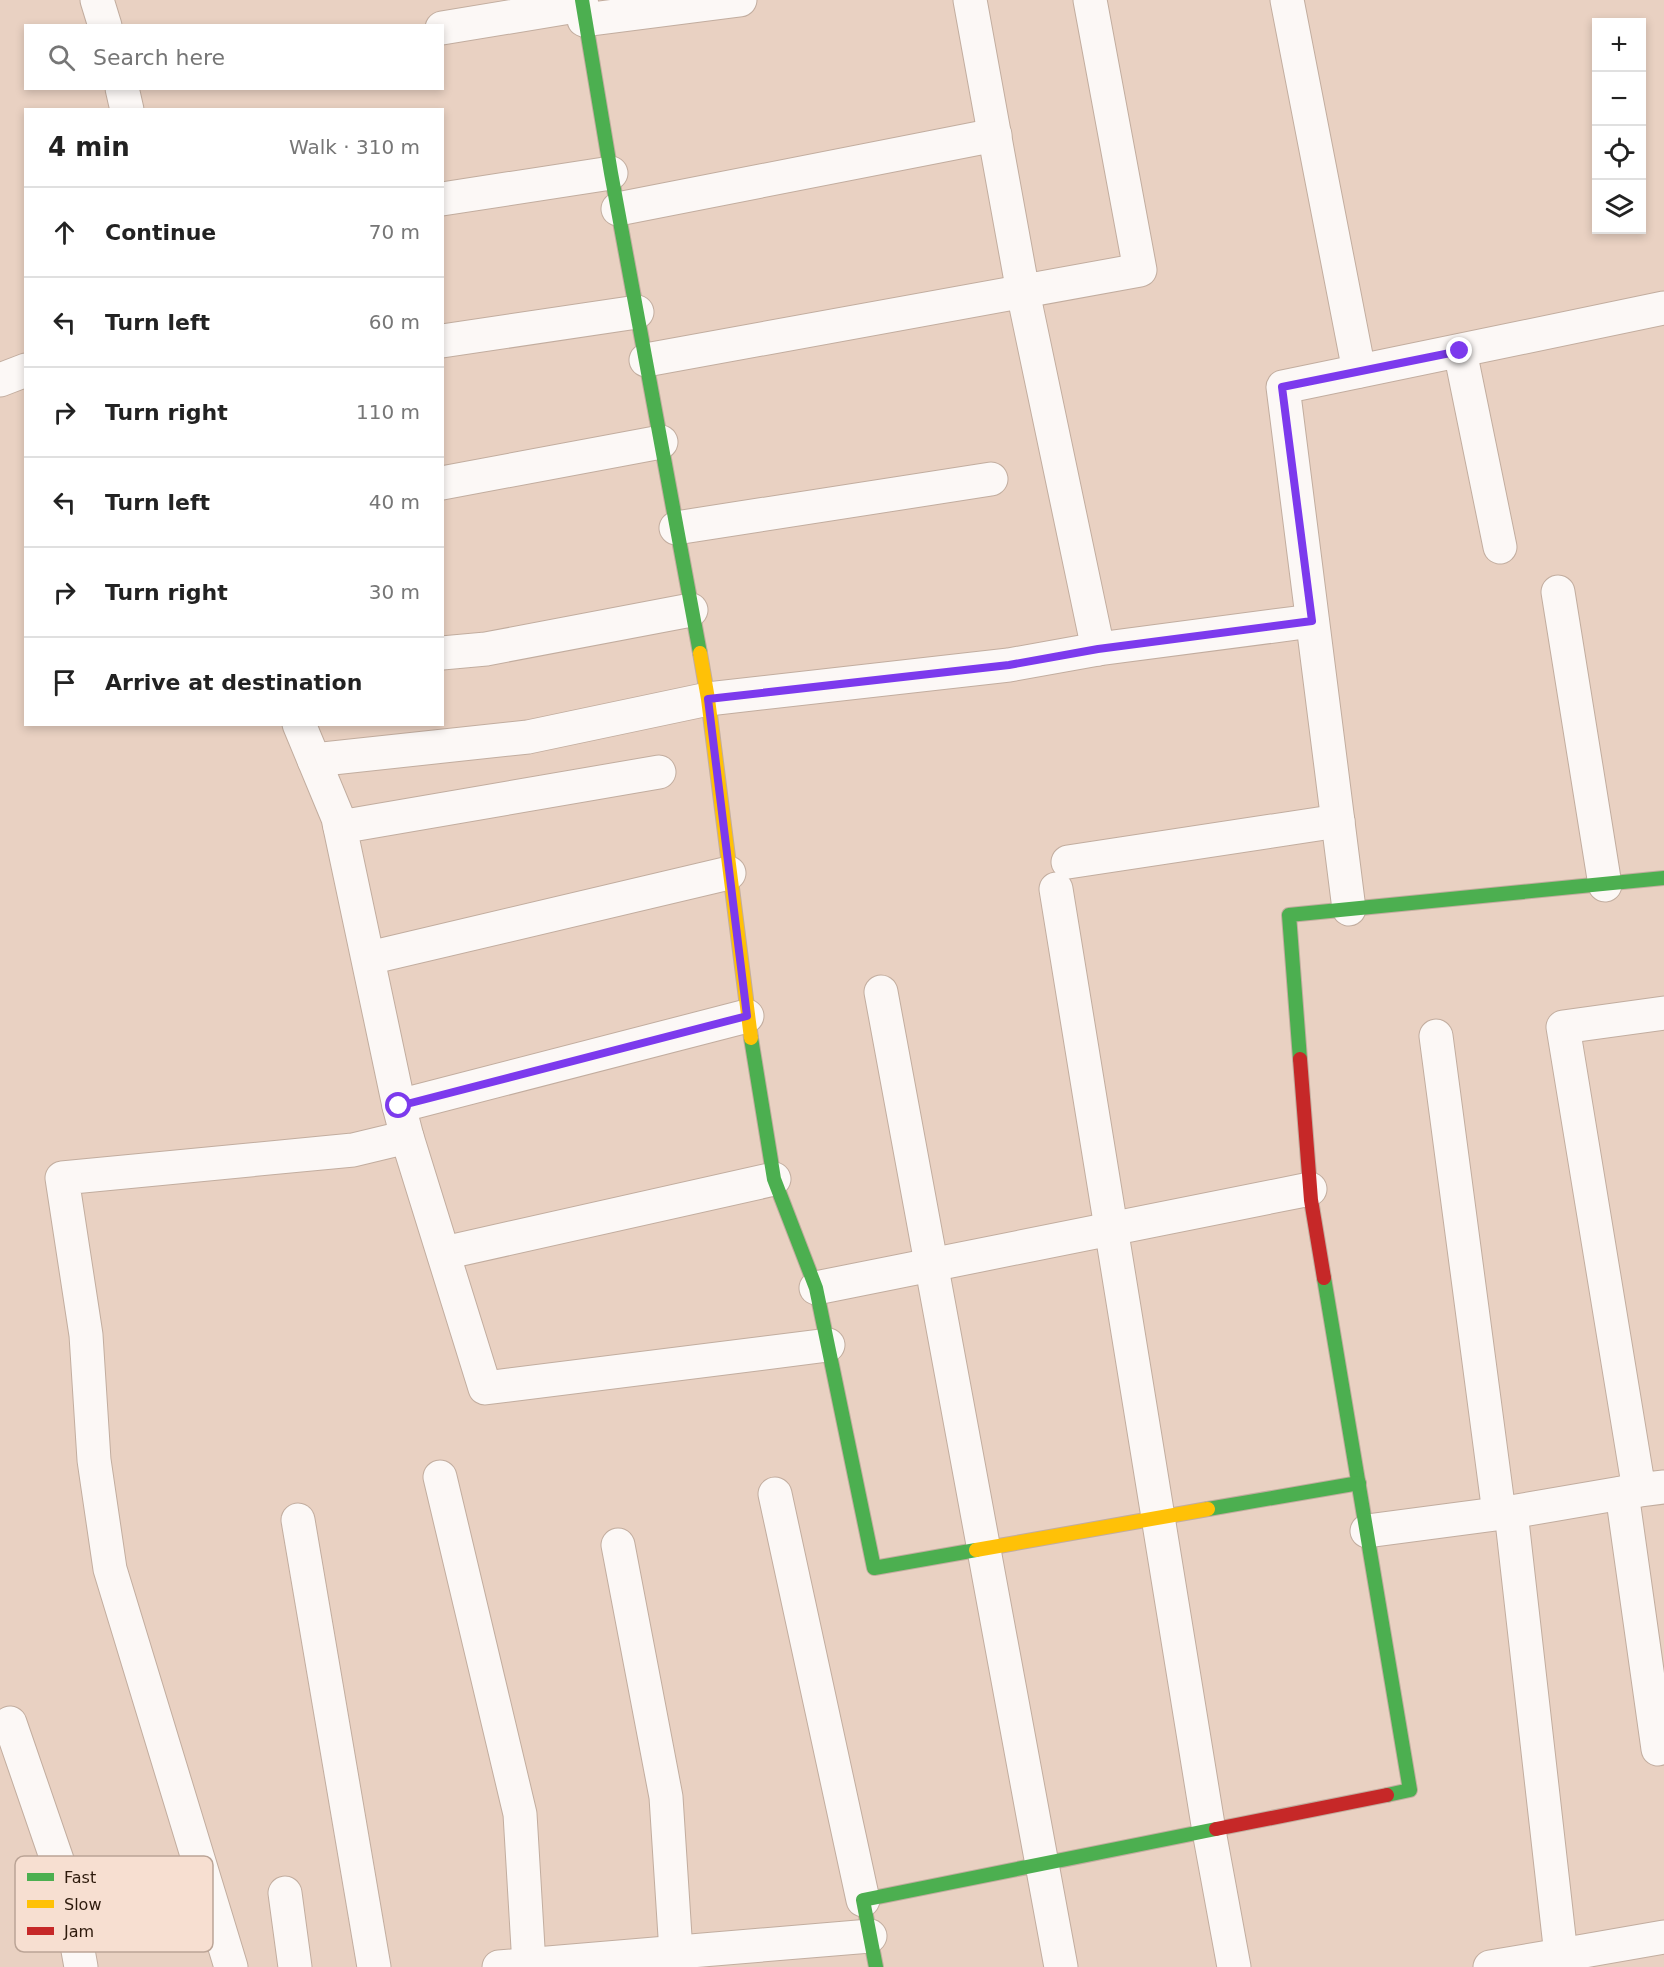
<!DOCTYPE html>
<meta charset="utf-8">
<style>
body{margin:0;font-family:"DejaVu Sans",sans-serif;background:#f6f6f6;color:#222}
.controls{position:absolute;right:18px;top:18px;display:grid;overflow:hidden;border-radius:0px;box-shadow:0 3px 9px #0003}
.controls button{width:54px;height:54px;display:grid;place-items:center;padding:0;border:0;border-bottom:2px solid #e0e0e0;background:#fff;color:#222;font:30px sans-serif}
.stop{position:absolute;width:18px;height:18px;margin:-14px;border:4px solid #7c3aed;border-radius:50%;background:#fff}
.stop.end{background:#7c3aed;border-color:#fff;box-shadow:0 2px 6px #0008}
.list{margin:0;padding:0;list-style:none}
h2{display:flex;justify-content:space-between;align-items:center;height:78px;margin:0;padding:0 24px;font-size:26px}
h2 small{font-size:20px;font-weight:400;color:#767676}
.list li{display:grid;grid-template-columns:39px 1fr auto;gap:18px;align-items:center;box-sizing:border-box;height:90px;padding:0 24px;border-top:2px solid #e0e0e0}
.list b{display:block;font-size:22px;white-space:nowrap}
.list em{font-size:20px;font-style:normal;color:#767676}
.icon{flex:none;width:33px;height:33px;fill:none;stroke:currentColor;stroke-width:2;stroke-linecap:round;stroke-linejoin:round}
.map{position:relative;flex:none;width:1664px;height:1967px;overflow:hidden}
.search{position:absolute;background:#fff;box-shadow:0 3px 9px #0003;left:24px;top:24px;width:420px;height:66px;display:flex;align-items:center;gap:15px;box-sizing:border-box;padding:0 21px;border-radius:0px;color:#767676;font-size:22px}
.panel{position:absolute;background:#fff;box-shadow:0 3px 9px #0003;left:24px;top:108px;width:420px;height:618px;border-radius:0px}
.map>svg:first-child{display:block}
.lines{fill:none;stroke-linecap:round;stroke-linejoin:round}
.street-casing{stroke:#c2ad9f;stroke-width:35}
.fast-casing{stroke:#c2ad9f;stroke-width:16}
.slow-casing{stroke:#c2ad9f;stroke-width:16}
.jam-casing{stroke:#c2ad9f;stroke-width:16}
.street{stroke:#fcf8f6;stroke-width:33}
.fast{stroke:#4caf50;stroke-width:14}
.slow{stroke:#ffc107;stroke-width:14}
.jam{stroke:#c62828;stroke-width:14}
.route{stroke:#7c3aed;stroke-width:8}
.key{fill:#f7dfd1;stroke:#bba496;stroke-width:1.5}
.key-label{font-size:16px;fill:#2e1a0c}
</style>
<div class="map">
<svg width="1664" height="1967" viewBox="0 0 1664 1967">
<rect width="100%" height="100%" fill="#e9d1c2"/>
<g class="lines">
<defs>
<g id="street">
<polyline points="97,0 105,26"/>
<polyline points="970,0 1023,292 1098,649"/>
<polyline points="1287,0 1359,371"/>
<polyline points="584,20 740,0"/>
<polyline points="442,28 582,5"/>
<polyline points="122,88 127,110"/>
<polyline points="442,199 611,173"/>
<polyline points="618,209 995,135"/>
<polyline points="442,341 637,312"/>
<polyline points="1460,351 1500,547"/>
<polyline points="646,360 1140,270 1090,0"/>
<polyline points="0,380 26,370"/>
<polyline points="442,483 661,442"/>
<polyline points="676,528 991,479"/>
<polyline points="1558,592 1605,885"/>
<polyline points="442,653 486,649 691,610"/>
<polyline points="299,724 338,818 399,1106"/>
<polyline points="314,760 528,737 708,699 1009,665 1098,649 1312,621"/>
<polyline points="340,827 659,772"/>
<polyline points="1068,862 1338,821"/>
<polyline points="1056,889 1209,1831 1234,1967"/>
<polyline points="1349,909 1283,387 1664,308"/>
<polyline points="369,958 729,873"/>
<polyline points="881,992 1061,1967"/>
<polyline points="1664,1013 1563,1027 1639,1490 1664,1487"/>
<polyline points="1436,1036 1499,1513"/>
<polyline points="407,1137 485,1388 828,1345"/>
<polyline points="444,1253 774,1179"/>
<polyline points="816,1288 1310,1189"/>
<polyline points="440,1477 520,1814 529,1965"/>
<polyline points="1622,1493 1658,1749"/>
<polyline points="775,1494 863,1900"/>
<polyline points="1511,1512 1639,1490"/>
<polyline points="298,1520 374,1967"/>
<polyline points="1367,1531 1511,1512 1561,1955 1664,1937"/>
<polyline points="618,1545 666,1797 676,1952"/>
<polyline points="10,1723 67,1889 81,1967"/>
<polyline points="285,1893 295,1967"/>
<polyline points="231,1967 110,1569 94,1460 86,1335 62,1178 353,1150 407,1137 399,1106 747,1016"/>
<polyline points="499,1967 870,1936"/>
<polyline points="1490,1967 1561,1955 1561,1967"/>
</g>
<g id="fast">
<polyline points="582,0 611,173 700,653"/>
<polyline points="751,1038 774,1179 816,1288 874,1568 976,1550"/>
<polyline points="1300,1059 1289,915 1664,878"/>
<polyline points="1324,1278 1410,1790 1387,1795"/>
<polyline points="1208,1509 1359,1483"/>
<polyline points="876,1967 863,1900 1216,1829"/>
</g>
<g id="slow">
<polyline points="700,653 708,699 751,1038"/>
<polyline points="976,1550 1208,1509"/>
</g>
<g id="jam">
<polyline points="1300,1059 1311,1200 1324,1278"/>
<polyline points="1216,1829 1387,1795"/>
</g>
</defs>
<!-- street casing -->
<use href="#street" class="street-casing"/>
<!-- fast casing -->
<use href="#fast" class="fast-casing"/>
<!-- slow casing -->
<use href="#slow" class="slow-casing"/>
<!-- jam casing -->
<use href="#jam" class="jam-casing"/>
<!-- street -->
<use href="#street" class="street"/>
<!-- fast -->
<use href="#fast" class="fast"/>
<!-- slow -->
<use href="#slow" class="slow"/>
<!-- jam -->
<use href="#jam" class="jam"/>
</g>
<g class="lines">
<!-- route -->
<polyline class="route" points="399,1106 747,1016 708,699 1009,665 1098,649 1312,621 1282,387 1460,351"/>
</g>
<!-- legend -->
<rect x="15" y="1856" width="198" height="96" rx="9" class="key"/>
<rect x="27" y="1873" width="27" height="8" fill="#4caf50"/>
<rect x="27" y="1900" width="27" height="8" fill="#ffc107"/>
<rect x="27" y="1927" width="27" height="8" fill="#c62828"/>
<g class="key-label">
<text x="64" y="1883">Fast</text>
<text x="64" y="1910">Slow</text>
<text x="64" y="1937">Jam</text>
</g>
</svg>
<div class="controls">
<button>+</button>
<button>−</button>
<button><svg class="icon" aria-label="locate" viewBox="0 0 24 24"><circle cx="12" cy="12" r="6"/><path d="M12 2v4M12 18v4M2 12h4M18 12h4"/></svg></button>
<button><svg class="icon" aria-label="layers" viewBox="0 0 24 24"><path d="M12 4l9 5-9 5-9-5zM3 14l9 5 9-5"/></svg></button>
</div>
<div class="stop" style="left:399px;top:1106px"></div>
<div class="stop end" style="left:1460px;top:351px"></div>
<div class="search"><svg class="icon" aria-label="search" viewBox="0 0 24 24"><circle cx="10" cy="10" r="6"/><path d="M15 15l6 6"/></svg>Search here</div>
<section class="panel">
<h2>4 min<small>Walk · 310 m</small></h2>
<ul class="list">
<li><svg class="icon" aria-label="ahead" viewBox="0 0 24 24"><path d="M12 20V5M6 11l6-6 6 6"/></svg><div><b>Continue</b></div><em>70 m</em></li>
<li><svg class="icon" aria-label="left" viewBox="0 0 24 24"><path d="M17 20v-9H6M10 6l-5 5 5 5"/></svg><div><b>Turn left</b></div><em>60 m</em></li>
<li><svg class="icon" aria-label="right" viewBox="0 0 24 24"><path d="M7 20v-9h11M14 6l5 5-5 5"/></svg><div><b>Turn right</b></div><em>110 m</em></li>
<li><svg class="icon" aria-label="left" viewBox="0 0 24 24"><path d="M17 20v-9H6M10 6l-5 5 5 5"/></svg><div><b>Turn left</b></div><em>40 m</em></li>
<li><svg class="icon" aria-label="right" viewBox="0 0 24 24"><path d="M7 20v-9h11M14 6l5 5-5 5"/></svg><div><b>Turn right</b></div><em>30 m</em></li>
<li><svg class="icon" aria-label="arrive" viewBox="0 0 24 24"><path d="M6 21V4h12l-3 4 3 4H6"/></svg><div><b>Arrive at destination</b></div></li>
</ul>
</section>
</div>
